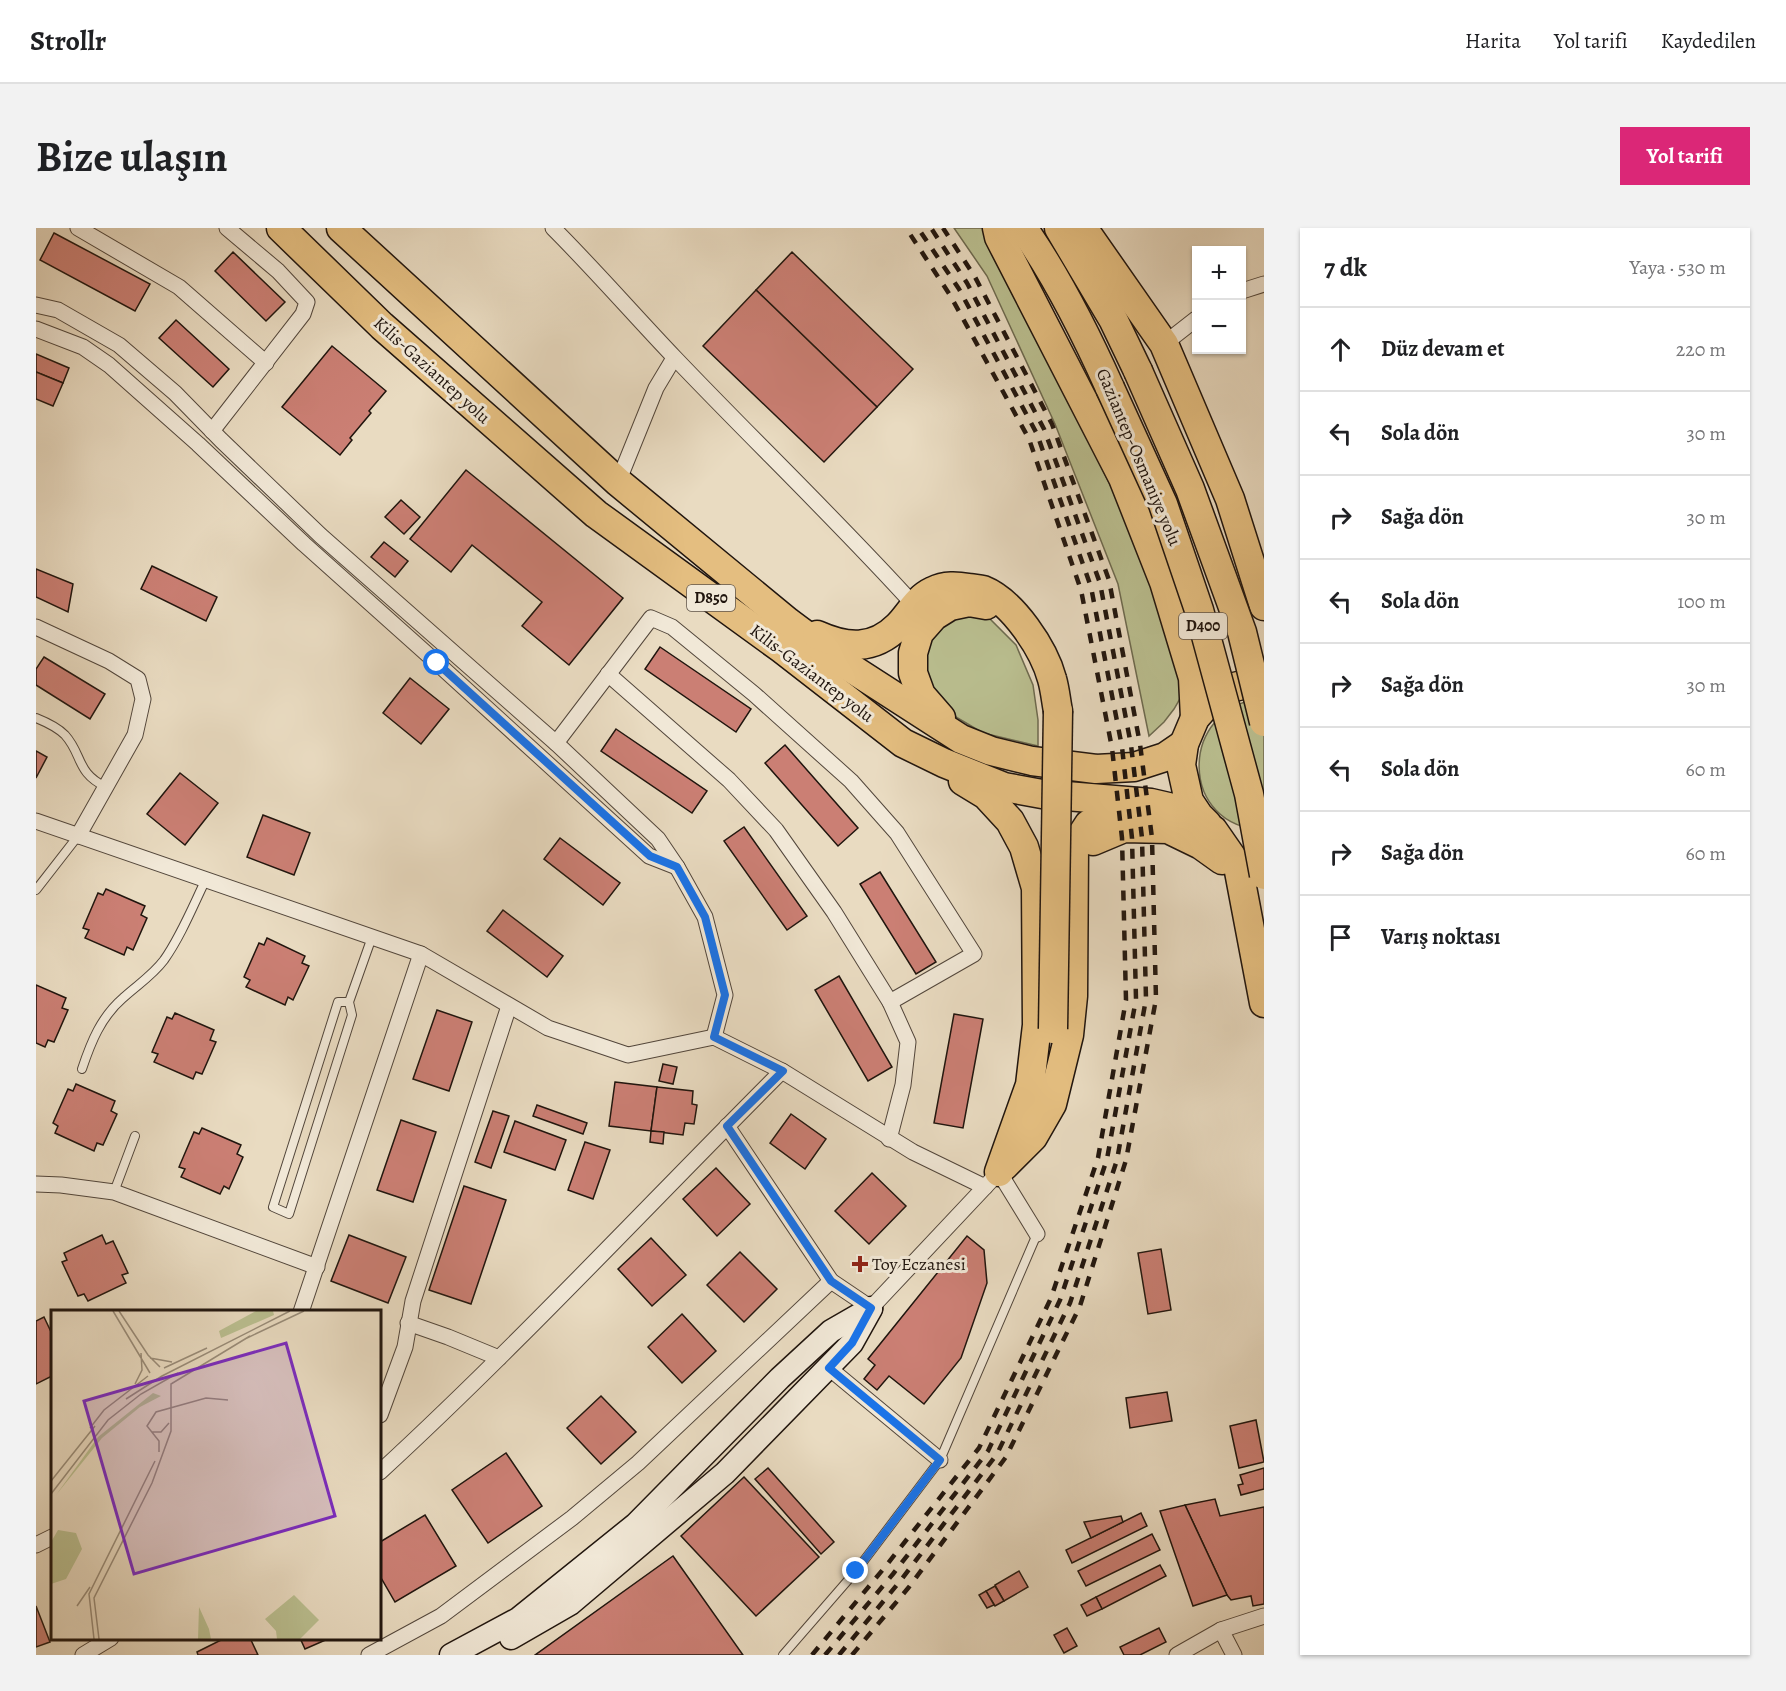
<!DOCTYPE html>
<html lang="tr">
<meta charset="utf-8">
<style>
body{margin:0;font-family:Alegreya,serif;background:#f2f2f2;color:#202124}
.controls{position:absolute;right:18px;top:18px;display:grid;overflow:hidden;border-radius:0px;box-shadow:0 2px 4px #0004}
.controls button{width:54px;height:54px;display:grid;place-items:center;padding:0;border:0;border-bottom:2px solid #e0e0e0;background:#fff;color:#202124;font:30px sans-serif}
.stop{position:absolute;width:18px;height:18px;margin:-14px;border:4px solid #1a73e8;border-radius:50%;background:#fff}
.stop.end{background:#1a73e8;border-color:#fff;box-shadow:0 2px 6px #0008}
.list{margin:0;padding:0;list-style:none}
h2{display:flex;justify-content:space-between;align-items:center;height:78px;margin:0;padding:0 24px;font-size:26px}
h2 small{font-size:20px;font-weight:400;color:#757577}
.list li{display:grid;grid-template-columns:39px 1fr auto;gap:18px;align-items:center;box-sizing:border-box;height:84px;padding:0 24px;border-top:2px solid #e0e0e0}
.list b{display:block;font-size:22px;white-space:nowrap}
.list em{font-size:20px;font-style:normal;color:#757577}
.icon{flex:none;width:33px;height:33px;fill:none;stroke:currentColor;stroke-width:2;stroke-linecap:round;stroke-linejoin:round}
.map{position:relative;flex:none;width:1228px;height:1427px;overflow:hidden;border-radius:0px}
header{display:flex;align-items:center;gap:36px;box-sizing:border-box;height:84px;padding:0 30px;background:#fff;border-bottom:2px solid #e0e0e0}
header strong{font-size:28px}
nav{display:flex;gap:33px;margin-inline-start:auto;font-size:21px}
.intro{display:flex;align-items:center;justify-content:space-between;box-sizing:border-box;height:144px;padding:0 36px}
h1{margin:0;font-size:42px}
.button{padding:15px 27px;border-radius:0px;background:#db2777;color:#fff;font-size:21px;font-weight:700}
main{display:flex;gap:36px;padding:0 36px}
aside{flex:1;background:#fff;border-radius:0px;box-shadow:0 2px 4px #0004}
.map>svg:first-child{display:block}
.green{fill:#babf90;stroke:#6d6a4f;stroke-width:1.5}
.building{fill:#cb7f74;stroke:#20150e;stroke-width:1.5}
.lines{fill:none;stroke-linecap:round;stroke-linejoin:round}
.lane-casing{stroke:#52463b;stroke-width:10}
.street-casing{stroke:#52463b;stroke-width:17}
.secondary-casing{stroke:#20150e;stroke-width:25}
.highway-casing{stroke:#20150e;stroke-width:31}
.lane{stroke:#f1e8d7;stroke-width:8}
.street{stroke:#f1e8d7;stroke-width:15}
.secondary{stroke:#f1e8d7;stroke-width:22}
.highway{stroke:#e4be80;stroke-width:28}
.rail{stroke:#20150e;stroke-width:4.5;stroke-dasharray:10 10;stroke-linecap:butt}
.highway-bridge-casing{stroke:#20150e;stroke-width:31;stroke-linecap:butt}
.highway-bridge{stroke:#e4be80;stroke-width:28}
.route{stroke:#1a73e8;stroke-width:8}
.poi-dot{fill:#8f2418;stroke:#f1e8d7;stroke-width:2}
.labels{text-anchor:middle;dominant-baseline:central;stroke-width:6;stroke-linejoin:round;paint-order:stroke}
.shield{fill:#f1e8d7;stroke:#5f544a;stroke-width:1.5}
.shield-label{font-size:16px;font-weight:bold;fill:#20150e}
.street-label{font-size:18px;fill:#20150e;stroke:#f1e8d7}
.poi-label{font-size:18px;fill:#20150e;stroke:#f1e8d7;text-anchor:start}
.inset-road{fill:none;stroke:#998c79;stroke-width:1.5}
.view{fill:#7b2cbf;fill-opacity:0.15;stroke:#7b2cbf;stroke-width:3}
.inset-edge{fill:none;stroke:#20150e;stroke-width:3}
</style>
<header>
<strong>Strollr</strong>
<nav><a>Harita</a><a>Yol tarifi</a><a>Kaydedilen</a></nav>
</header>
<div class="intro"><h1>Bize ulaşın</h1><a class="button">Yol tarifi</a></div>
<main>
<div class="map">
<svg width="1228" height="1427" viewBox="0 0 1228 1427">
<rect width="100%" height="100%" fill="#e9dbc1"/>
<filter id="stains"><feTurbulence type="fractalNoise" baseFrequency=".00333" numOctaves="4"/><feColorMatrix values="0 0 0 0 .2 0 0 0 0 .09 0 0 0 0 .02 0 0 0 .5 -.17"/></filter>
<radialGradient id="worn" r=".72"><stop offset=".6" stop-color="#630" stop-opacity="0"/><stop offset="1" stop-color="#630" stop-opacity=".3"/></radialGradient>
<!-- green -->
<g class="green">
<polygon points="918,0 949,0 1077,263 1116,355 1139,425 1146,467 1138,481 1128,494 1113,508 1082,356 1019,196 951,48"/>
<polygon points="926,387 953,390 980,417 997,457 1002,492 1002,518 947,505 903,479 884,449 887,420 904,397"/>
<path d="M1228 470V601C1144 602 1139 479 1228 470Z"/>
</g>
<!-- building -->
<g class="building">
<polygon points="18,5 114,56 99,83 4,32"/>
<polygon points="197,24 249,74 230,93 179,43"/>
<polygon points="756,24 877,141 841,179 720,62"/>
<polygon points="720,62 841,179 788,234 667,118"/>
<polygon points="140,92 193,141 177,159 123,110"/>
<polygon points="296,118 350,163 333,183 335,185 314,210 316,212 304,227 246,179"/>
<polygon points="0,126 33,140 27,155 0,144"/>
<polygon points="0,144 27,155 17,178 0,171"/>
<polygon points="430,242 587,370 533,437 486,398 506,374 436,317 415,344 374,311"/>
<polygon points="365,272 384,289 368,306 349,289"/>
<polygon points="348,314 372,333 359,349 335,329"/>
<polygon points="116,338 181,369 170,393 105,361"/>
<polygon points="0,341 37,356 32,384 0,369"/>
<polygon points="624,419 715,481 700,504 609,441"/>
<polygon points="8,429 69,466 54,491 0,457 0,441"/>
<polygon points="374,450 413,481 385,516 347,485"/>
<polygon points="580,501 671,563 656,585 565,523"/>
<polygon points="749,517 822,600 802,618 729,535"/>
<polygon points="0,523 11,529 0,550"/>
<polygon points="144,545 182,575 149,617 111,586"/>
<polygon points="227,587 274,605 258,647 211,629"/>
<polygon points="708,599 771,688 751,702 688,613"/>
<polygon points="524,610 584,655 567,677 508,631"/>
<polygon points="844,644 900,734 880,746 824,656"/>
<polygon points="70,661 109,678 105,687 111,690 97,722 91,719 88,727 49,710 53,702 47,700 62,665 67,667"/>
<polygon points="467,682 527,728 511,749 451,703"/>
<polygon points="231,710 269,728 266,735 273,738 257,772 252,769 249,777 210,759 214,752 208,749 223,715 228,717"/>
<polygon points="803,748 856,839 832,853 779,762"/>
<polygon points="0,757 30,770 26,780 32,782 18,814 12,812 9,819 0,815"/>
<polygon points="401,782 436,794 413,863 377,851"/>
<polygon points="139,785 178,802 174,812 180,814 166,846 160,844 157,851 118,834 122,826 116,824 131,789 136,791"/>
<polygon points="918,786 947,791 927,900 898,895"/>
<polygon points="627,836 641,839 637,856 623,853"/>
<polygon points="579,854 621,859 615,903 573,898"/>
<polygon points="40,856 79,873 75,883 81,886 67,917 61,915 58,923 19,905 22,898 17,895 32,861 37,863"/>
<polygon points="621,859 657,863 656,876 661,877 658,896 649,895 647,907 615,903"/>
<polygon points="501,877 551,895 547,906 497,888"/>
<polygon points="457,883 473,888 455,940 439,934"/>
<polygon points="755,886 790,911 769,941 734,915"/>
<polygon points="365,892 400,904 377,974 341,962"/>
<polygon points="479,893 530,912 519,942 468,924"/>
<polygon points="166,900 205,917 201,926 207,929 193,961 188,958 184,966 145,949 149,941 143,939 158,904 163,906"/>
<polygon points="615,903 628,904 627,916 614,914"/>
<polygon points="549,914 574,922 557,971 532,962"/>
<polygon points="680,940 714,976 681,1008 647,971"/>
<polygon points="836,945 870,978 833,1016 799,983"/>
<polygon points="428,958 470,972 435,1076 393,1062"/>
<polygon points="66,1007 70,1016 77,1013 92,1045 86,1047 90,1055 52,1073 48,1066 42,1068 26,1034 31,1032 28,1025"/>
<polygon points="313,1007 370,1029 352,1075 295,1053"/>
<polygon points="931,1008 948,1022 951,1055 925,1130 888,1176 853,1148 841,1162 828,1151 839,1137 832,1131"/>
<polygon points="615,1010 650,1047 616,1078 582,1041"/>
<polygon points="1125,1021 1135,1082 1112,1086 1102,1025"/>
<polygon points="704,1024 741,1061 708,1094 671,1057"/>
<polygon points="646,1086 680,1123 646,1155 612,1119"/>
<polygon points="8,1089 16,1106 16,1148 0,1156 0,1093"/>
<polygon points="1131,1164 1136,1193 1094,1200 1090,1170"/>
<polygon points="565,1168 600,1204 565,1236 531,1200"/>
<polygon points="1220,1192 1228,1234 1203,1240 1194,1198"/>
<polygon points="470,1225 506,1278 452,1315 416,1262"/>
<polygon points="732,1240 798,1314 785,1326 719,1251"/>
<polygon points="1228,1240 1228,1261 1205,1267 1202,1257 1207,1256 1204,1247"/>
<polygon points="708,1249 783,1329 720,1388 645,1308"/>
<polygon points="1179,1271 1184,1288 1228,1279 1228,1376 1217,1378 1215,1368 1195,1372 1191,1367 1149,1277"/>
<polygon points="1149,1277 1191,1367 1157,1378 1124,1283"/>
<polygon points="1105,1285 1111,1298 1036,1335 1030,1322"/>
<polygon points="389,1287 420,1338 359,1374 344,1348 344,1314"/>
<polygon points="1085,1288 1087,1294 1055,1310 1048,1294"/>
<polygon points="1116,1306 1124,1322 1050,1358 1042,1343"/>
<polygon points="637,1328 707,1427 499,1427"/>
<polygon points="1124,1337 1130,1348 1066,1381 1060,1369"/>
<polygon points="983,1343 992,1359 968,1373 959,1357"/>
<polygon points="959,1358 968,1373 959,1378 950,1363"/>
<polygon points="950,1363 958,1377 951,1380 943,1367"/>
<polygon points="1060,1369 1066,1381 1051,1388 1045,1377"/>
<polygon points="0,1378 14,1414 0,1419"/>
<polygon points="1031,1400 1041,1418 1028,1425 1018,1407"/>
<polygon points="1123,1400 1130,1414 1104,1427 1088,1427 1084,1419"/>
<polygon points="189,1410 214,1410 222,1427 162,1427 161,1424"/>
<polygon points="264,1410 294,1410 269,1421"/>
</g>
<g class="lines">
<defs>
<g id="lane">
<path d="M0 490C10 494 21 499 29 507 47 527 40 545 70 559"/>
<polyline points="0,662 42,608"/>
<polyline points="313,774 302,774 237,979 253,986 316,787 313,774 336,709"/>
<path d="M46 841C55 814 65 789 87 770 101 757 116 748 128 732 145 708 157 678 170 651"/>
<polyline points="78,964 99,908"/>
<polyline points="747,1427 820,1343 904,1232 1001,1006"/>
</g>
<g id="street">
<polyline points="42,0 143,59 230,135"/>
<path d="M517 0C559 42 598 87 639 130 718 213 801 292 878 377"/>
<polyline points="1206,63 1228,56"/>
<polyline points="0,77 22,82 83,117 139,165 185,212 285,308 520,515 622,611 641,639 669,689 689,767 678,809"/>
<polyline points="0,101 47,119 73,137 162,216 268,316 401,435 613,628 641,639"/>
<polyline points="1128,116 1160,91"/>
<polyline points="176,203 267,86 271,74 242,43 191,0"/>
<polyline points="582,254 620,160 638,130"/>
<polyline points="0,399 73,433 102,451 107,471 99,507 42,608"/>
<polyline points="572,446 693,552 740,602 798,684 854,774 872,814 867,857 853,911"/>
<polyline points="520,515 615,390 636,399 718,466 815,553 861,605 938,726 854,774"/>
<polyline points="0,593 385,726 512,800 592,827 678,809 746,843 877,924 949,959"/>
<polyline points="691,898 795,1053 835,1080 963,944 1001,1006"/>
<polyline points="0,956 25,957 78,964 281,1039"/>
<polyline points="265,1084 385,726"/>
<polyline points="372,1095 412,1109 463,1130"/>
<polyline points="793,1140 904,1232"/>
<polyline points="344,1187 369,1119 377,1073 473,778"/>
<path d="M344 1244C483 1116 612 977 746 843"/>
<polyline points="0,1317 16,1309"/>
<polyline points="1185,1402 1198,1427"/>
<polyline points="47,1427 75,1410"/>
<polyline points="333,1427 405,1388 536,1290 602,1235 795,1053"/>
<polyline points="1141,1427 1185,1402 1228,1388"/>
</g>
<g id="secondary">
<polyline points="475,1410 534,1376 689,1245 816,1115 835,1081"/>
<polyline points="415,1427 482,1391 600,1296 744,1150 795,1103 835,1080"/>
</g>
<g id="highway">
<polyline points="245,0 346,98 560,286 746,421 867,515 908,535 968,559 1006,566 1115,575 1141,581 1177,602 1202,638 1228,775"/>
<polyline points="305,0 582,254 752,394 807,435 925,511 955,523 996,533 1060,541 1098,539 1129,529 1148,516"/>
<polyline points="961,0 963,9 1087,250 1128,354 1157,450 1159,490"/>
<path d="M987 0C1022 50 1049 104 1074 160"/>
<polyline points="1023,0 1077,91 1102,143"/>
<polyline points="1047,0 1128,116 1194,271 1228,378"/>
<path d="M781 407C810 420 837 423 862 398 874 386 880 371 897 363 909 357 921 358 933 360 938 361 943 361 947 362 977 374 1008 421 1016 451 1019 461 1020 473 1022 483"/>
<polyline points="905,490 885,467 877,445 877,425 883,405 898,388 914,378 933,374 950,377"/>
<polyline points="927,553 950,567 974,593 988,619 1000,660 1001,797 994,857 963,944"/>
<polyline points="1171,596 1163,588 1153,573 1145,537 1148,516 1159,490 1173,474 1198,459 1220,454 1228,455"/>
<polyline points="1057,613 1088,600 1132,601 1165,617 1186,632"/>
<polyline points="968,938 997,909 1016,876 1033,807 1037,768 1038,619 1053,596 1072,585 1100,579"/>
</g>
</defs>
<!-- lane casing -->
<use href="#lane" class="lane-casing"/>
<!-- street casing -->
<use href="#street" class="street-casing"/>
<!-- secondary casing -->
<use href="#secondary" class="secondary-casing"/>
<!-- highway casing -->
<use href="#highway" class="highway-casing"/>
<!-- lane -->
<use href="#lane" class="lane"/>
<!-- street -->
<use href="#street" class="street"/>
<!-- secondary -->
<use href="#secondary" class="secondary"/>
<!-- highway -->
<use href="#highway" class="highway"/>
<!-- rail -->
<g class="rail">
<polyline points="776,1427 849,1339 943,1220 1015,1070 1062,930 1090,772 1086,610 1076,520 1045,362 993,211 914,67 870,0"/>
<polyline points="789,1427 857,1346 952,1223 1024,1072 1071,931 1100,771 1096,610 1086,519 1055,359 1001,206 923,61 882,0"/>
<polyline points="803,1427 865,1352 961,1226 1034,1075 1081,932 1110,771 1106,610 1095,517 1064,355 1008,201 931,55 895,0"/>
<polyline points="816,1427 873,1359 970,1229 1044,1078 1090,932 1120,771 1116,610 1104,516 1073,352 1016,196 939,49 907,0"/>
</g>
<defs>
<g id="highway-bridge">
<polyline points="1102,143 1154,261 1206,404 1228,494"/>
<polyline points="1074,160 1127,276 1163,382 1213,566 1228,647"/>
<polyline points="1017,801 1022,483"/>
</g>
</defs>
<!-- highway-bridge casing -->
<use href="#highway-bridge" class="highway-bridge-casing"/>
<!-- highway-bridge -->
<use href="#highway-bridge" class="highway-bridge"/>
</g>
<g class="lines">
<!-- route -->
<polyline class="route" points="401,435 614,628 641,639 669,689 689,767 678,809 747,843 691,898 795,1053 835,1080 816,1115 793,1140 904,1232 820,1343"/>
</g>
<!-- markers -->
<path class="poi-dot" d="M821 1027h6v6h6v6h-6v6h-6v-6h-6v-6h6z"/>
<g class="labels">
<!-- shield labels -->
<g class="shield">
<rect x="651" y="357" width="48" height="26" rx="4.5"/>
<rect x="1143" y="385" width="48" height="26" rx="4.5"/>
</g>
<g class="shield-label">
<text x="675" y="370">D850</text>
<text x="1167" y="398">D400</text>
</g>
<!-- street labels -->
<g class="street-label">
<text transform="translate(396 142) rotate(42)">Kilis-Gaziantep yolu</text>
<text transform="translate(1103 229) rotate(67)">Gaziantep-Osmaniye yolu</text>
<text transform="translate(776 445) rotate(37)">Kilis-Gaziantep yolu</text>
</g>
<!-- poi labels -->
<g class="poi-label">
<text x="836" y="1036">Toy Eczanesi</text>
</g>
</g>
<!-- overview -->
<g transform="translate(15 1082)">
<rect width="330" height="330" fill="#e9dbc1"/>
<path d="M205 1H222L223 5 170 28 168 21ZM102 83 110 86 89 97 51 128 5 185 47 127ZM7 220 25 223 31 239 15 269 0 274V232ZM243 285 268 310 249 329H226L225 321 214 309ZM148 297 158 319 160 329H147Z" fill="#babf90"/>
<path class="inset-road" d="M62 1 99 63M68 1 97 45 109 57M196 28 253 1M99 48 121 52M113 58 156 38M84 74 91 60 90 43M75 89 111 66 239 1M39 118 53 100 97 66M101 122H110L118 113M108 142V131L96 116 105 102 155 88 177 90M0 171 44 116M0 184 57 110 90 84 127 63M26 296 39 277M43 329 38 284 104 151M48 329 43 288 101 173 120 121V74L199 26"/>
<path class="view" d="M235 33 284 206 83 264 33 91Z"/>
<rect width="330" height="330" class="inset-edge"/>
</g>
<rect width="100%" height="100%" filter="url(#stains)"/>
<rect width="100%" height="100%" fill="url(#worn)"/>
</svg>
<div class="controls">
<button>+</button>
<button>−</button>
</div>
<div class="stop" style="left:401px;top:435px"></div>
<div class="stop end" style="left:820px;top:1343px"></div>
</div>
<aside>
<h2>7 dk<small>Yaya · 530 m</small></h2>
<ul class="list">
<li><svg class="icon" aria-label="ahead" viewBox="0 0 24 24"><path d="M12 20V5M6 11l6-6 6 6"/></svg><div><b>Düz devam et</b></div><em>220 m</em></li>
<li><svg class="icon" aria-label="left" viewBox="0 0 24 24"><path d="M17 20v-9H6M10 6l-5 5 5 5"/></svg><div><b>Sola dön</b></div><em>30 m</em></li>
<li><svg class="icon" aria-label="right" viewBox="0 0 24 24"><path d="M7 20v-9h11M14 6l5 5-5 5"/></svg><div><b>Sağa dön</b></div><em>30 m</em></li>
<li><svg class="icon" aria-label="left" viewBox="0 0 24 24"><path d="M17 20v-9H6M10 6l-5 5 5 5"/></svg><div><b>Sola dön</b></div><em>100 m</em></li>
<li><svg class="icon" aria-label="right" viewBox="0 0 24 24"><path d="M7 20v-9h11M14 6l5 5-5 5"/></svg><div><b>Sağa dön</b></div><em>30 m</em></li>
<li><svg class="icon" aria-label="left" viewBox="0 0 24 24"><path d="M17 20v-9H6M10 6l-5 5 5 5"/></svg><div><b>Sola dön</b></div><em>60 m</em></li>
<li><svg class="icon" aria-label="right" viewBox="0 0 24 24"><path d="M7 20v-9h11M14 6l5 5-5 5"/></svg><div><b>Sağa dön</b></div><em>60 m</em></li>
<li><svg class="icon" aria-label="arrive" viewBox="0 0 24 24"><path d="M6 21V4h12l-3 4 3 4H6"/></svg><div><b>Varış noktası</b></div></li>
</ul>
</aside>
</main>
